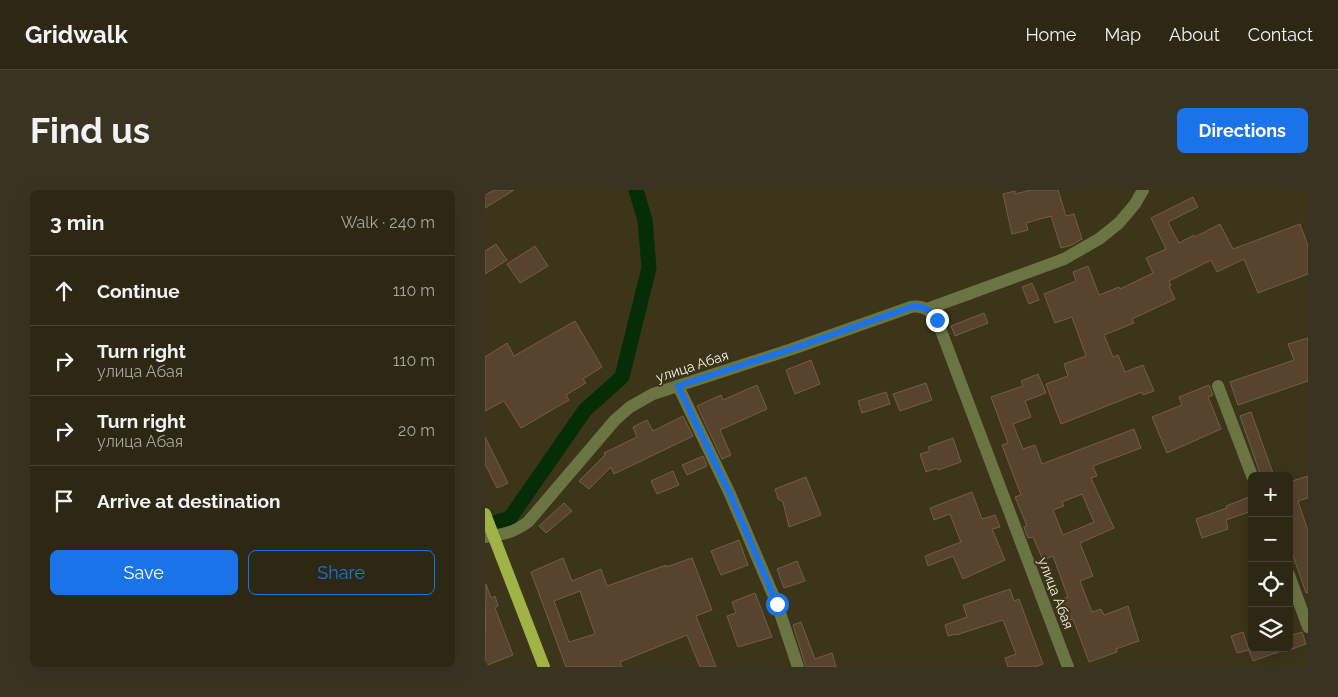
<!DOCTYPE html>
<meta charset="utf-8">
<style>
body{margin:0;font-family:Raleway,sans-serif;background:#393422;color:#f1f3f6}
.controls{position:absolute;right:15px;bottom:15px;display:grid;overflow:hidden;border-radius:8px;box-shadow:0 5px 20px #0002}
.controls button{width:45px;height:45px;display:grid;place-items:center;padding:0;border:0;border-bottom:1px solid #484434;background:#2d2814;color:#f1f3f6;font:25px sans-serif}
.stop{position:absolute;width:15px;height:15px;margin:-11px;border:4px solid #1a73e8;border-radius:50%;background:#fff}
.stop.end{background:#1a73e8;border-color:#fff;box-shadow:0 1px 5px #0008}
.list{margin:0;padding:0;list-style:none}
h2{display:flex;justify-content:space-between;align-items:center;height:65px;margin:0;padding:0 20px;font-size:21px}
h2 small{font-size:16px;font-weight:400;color:#a7a6a0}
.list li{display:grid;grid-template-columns:32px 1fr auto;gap:15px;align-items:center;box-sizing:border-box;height:70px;padding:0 20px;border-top:1px solid #484434}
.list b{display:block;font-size:19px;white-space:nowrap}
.list p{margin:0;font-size:16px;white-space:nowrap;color:#a7a6a0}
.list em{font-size:16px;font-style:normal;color:#a7a6a0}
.actions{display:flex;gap:10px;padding:15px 20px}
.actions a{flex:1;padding:11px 0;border:1px solid #1a73e8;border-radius:8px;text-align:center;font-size:18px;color:#1a73e8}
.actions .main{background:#1a73e8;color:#fff}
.icon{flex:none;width:28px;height:28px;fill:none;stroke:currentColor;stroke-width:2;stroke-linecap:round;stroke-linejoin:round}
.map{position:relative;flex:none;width:823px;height:477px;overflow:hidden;border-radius:8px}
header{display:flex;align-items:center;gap:30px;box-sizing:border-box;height:70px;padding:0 25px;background:#2d2814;border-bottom:1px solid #484434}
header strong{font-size:24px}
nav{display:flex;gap:28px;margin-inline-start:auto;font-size:18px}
.intro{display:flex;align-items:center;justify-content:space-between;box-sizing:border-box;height:120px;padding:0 30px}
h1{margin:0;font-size:35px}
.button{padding:12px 22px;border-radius:8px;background:#1a73e8;color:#fff;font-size:18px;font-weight:700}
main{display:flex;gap:30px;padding:0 30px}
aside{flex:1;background:#2d2814;border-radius:8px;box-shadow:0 5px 20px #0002}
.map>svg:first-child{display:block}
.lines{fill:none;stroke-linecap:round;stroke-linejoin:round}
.canal{stroke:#052d06;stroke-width:15}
.building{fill:#57432e;stroke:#735e48;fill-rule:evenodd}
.minor{stroke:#6b7544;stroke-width:12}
.major{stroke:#9fb347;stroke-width:12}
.route{stroke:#1a73e8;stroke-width:6}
.labels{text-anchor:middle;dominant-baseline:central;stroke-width:4;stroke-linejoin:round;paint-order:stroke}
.street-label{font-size:14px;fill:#f4efdf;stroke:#3c351a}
</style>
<header>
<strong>Gridwalk</strong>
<nav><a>Home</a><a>Map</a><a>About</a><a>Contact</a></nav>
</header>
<div class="intro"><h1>Find us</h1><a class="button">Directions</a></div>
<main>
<aside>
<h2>3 min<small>Walk · 240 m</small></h2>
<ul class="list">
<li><svg class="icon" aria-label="ahead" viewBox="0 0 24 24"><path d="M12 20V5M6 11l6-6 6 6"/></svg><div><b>Continue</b></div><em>110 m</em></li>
<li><svg class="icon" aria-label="right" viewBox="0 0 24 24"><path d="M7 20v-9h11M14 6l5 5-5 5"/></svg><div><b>Turn right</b><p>улица Абая</p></div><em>110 m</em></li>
<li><svg class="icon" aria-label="right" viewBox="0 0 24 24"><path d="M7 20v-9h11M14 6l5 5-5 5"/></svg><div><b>Turn right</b><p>улица Абая</p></div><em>20 m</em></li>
<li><svg class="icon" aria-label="arrive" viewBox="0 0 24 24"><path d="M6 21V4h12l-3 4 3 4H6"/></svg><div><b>Arrive at destination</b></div></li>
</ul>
<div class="actions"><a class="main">Save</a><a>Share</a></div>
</aside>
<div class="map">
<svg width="823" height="477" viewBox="0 0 823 477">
<rect width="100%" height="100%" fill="#3c351a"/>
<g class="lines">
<!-- canal -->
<polyline class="canal" points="0,336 25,328 100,220 137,187 164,78 160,30 151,0"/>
</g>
<!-- building -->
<g class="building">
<polygon points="9,0 29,0 0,18 0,5"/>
<polygon points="546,0 573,0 581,26 589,24 597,49 587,55 576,58 566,26 541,33 543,40 527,44 518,4 530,1 530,4"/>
<polygon points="708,7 713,17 683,32 694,53 709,45 710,47 735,34 748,59 815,34 823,56 823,84 773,103 759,69 732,82 726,70 684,91 686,95 684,96 690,109 647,129 649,133 619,145 628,167 633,165 640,182 658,175 669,201 658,205 657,202 576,234 561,194 583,186 579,174 601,166 587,127 570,133 559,104 591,91 588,82 603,76 614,105 634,97 635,99 668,83 661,68 681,59 666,28"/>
<polygon points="11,54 22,70 0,84 0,61"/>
<polygon points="50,56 63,76 35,93 22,74"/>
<polygon points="547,93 554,110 544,114 537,97"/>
<polygon points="499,123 503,133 470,146 466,136"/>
<polygon points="90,131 117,177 98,189 101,193 81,205 84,210 36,238 19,211 0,221 0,167 22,153 29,166"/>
<polygon points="823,148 823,191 753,215 745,192 809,170 803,154"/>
<polygon points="326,170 335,194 310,204 301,180"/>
<path d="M553 184 561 203 540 211 546 227 528 234 538 259 550 255 557 274 649 239 656 258 608 276 612 286 606 288 629 338 595 353 608 386 595 391 607 422 616 419 619 425 643 416 654 451 631 459 632 462 604 472 588 429 585 430 584 426 578 428 572 411 583 407 568 366 558 370 548 347 543 348 539 337 542 336 530 307 536 305 517 255 523 253 506 207 538 196 536 191ZM597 304 609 332 578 345 568 320 579 316 577 312Z"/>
<polygon points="441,193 447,210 415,221 408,204"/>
<polygon points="272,195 282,219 235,240 246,265 237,269 212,216 236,205 238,210"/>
<polygon points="724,195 728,205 723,207 736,239 682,263 667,227 697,215 694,207"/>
<polygon points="401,202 405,214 377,223 373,211"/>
<polygon points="766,222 789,286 776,286 755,226"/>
<polygon points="198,226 208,246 129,284 126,277 104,299 94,291 120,265 119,263 152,247 148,237 162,230 168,241"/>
<polygon points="0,247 23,293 12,298 0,274"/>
<polygon points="468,248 476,272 453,280 452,278 441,282 435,264 445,261 443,257"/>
<polygon points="218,266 222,276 202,285 197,275"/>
<polygon points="188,281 194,295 172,304 166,291"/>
<polygon points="823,286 823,308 813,311 823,341 823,403 821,403 804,354 804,292"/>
<polygon points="321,287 336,325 304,337 298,312 293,309 290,299"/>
<polygon points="487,302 497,329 510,325 515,337 507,339 520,370 478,389 468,366 443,376 440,366 476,352 465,324 449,330 445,318"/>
<polygon points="767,306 767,321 741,330 743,339 717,348 711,329 742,318 741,316"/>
<polygon points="79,313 87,321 61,343 54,336"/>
<polygon points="254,350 263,375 236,385 226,361"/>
<path d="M78 368 87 391 116 379 122 396 181 375V377L207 368 227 420 211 426 231 477H215L202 445 135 472 137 477H81L46 382ZM95 401 110 444 84 452 69 411Z"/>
<polygon points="312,371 320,391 299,398 292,379"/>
<polygon points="1,394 6,408 10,406 13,416 10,418 28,465 0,476"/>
<polygon points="525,399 529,411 534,409 558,474 550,477 523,477 520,468 531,464 518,430 471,445 470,444 463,446 460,435 482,427 478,415"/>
<polygon points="270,403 287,447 253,457 242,426 251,423 247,412"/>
<polygon points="316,432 330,469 347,463 351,477 321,477 308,435"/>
<polygon points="758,442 764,460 752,463 746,446"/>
<polygon points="817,442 821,454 804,460 804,446"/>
<polygon points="763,458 799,458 799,460 768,471"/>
</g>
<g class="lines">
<!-- minor -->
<g class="minor">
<polyline points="442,119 579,69 614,49 634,33 650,14 658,0"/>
<polyline points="193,196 245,304 292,414 313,477"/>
<polyline points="733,196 767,286"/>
<path d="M0 347C19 344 28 343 43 332L130 230 145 217 168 204 307 159 426 117C438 115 446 120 452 130L583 477"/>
<polyline points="804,385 823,437"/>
</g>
<!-- major -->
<polyline class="major" points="0,324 59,477"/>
</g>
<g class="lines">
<!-- route -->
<path class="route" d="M292 414 245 304 193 196 307 159 426 117C438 115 446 120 452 130"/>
</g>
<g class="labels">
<!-- street labels -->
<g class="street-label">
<text transform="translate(207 176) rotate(-18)">улица Абая</text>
<text transform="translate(571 403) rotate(69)">улица Абая</text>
</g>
</g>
</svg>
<div class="controls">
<button>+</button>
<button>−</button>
<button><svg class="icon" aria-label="locate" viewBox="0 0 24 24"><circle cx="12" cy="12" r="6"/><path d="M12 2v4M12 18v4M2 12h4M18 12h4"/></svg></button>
<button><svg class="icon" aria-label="layers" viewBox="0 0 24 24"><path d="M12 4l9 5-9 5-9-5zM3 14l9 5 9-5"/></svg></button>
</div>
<div class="stop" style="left:292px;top:414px"></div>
<div class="stop end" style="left:452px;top:130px"></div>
</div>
</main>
